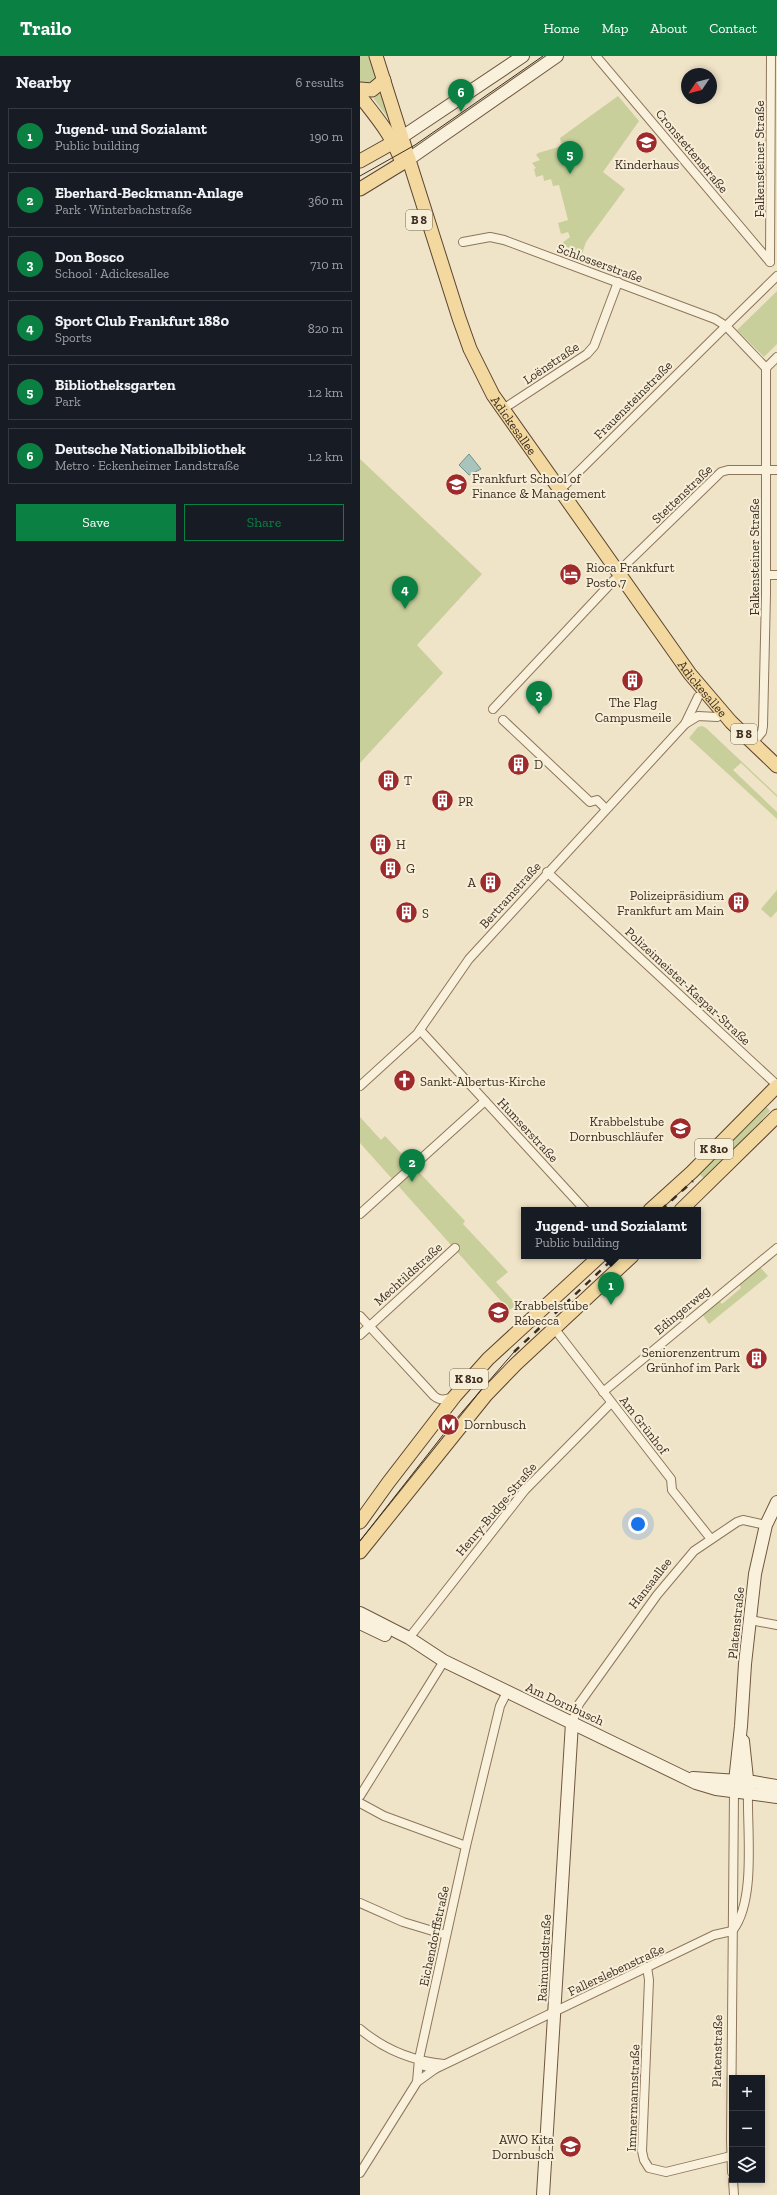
<!DOCTYPE html>
<meta charset="utf-8">
<style>
body{margin:0;font-family:"Zilla Slab",serif;background:#242831;color:#f1f3f6}
.controls{position:absolute;right:12px;bottom:12px;display:grid;overflow:hidden;border-radius:0px;box-shadow:0 2px 6px #0003}
.controls button{width:36px;height:36px;display:grid;place-items:center;padding:0;border:0;border-bottom:1px solid #363941;background:#171b24;color:#f1f3f6;font:20px sans-serif}
.compass{position:absolute;left:321px;top:12px;width:36px;height:36px;border-radius:50%;background:#171b24;box-shadow:0 2px 6px #0003;rotate:235deg}
.you{position:absolute;left:278px;top:1468px;width:14px;height:14px;margin:-10px;border:3px solid #fff;border-radius:50%;background:#1a73e8;box-shadow:0 0 0 6px #1a73e833}
.badge{display:grid;place-items:center;width:26px;height:26px;border-radius:50%;background:#0b8043;color:#fff;font-size:13px;font-weight:700}
.pin{position:absolute;translate:-50% -33px;filter:drop-shadow(0 1px 2px #0008)}
.pin::after{content:'';position:absolute;top:21px;width:14px;height:12px;background:inherit;clip-path:polygon(0 0,100% 0,50% 100%)}
.popup{position:absolute;left:161px;top:1151px;width:180px;height:52px;box-sizing:border-box;display:grid;place-content:center;border-radius:0px;background:#171b24;filter:drop-shadow(0 1px 3px #0005);font-size:13px;white-space:nowrap;color:#9ea1a6}
.popup b{font-size:15px;color:#f1f3f6}
.popup::after{content:'';position:absolute;left:50%;top:100%;margin-left:-8px;border:8px solid transparent;border-top-color:#171b24}
.list{margin:0;padding:0;list-style:none}
h2{display:flex;justify-content:space-between;align-items:center;height:52px;margin:0;padding:0 16px;font-size:17px}
h2 small{font-size:13px;font-weight:400;color:#9ea1a6}
.list li{display:grid;grid-template-columns:26px 1fr auto;gap:12px;align-items:center;box-sizing:border-box;height:56px;margin:0 8px 8px;padding:0 8px;border:1px solid #363941;border-radius:0px}
.list b{display:block;font-size:15px;white-space:nowrap}
.list p{margin:0;font-size:13px;white-space:nowrap;color:#9ea1a6}
.list em{font-size:13px;font-style:normal;color:#9ea1a6}
.actions{display:flex;gap:8px;padding:12px 16px}
.actions a{flex:1;padding:9px 0;border:1px solid #0b8043;border-radius:0px;text-align:center;font-size:14px;color:#0b8043}
.actions .main{background:#0b8043;color:#fff}
.icon{flex:none;width:22px;height:22px;fill:none;stroke:currentColor;stroke-width:2;stroke-linecap:round;stroke-linejoin:round}
.map{position:relative;flex:none;width:417px;height:2139px;overflow:hidden}
header{display:flex;align-items:center;gap:24px;box-sizing:border-box;height:56px;padding:0 20px;background:#0b8043;color:#fff}
header strong{font-size:19px}
nav{display:flex;gap:22px;margin-inline-start:auto;font-size:14px}
main{display:flex}
aside{flex:1;background:#171b24}
.map>svg:first-child{display:block}
.green{fill:#c9cf9b}
.water{fill:#a9c4bc;stroke:#6f938a}
.lines{fill:none;stroke-linecap:round;stroke-linejoin:round}
.street-casing{stroke:#8d765c;stroke-width:10}
.secondary-casing{stroke:#6f573f;stroke-width:14}
.primary-casing{stroke:#5b4430;stroke-width:15}
.street{stroke:#faf1dc;stroke-width:8}
.secondary{stroke:#faf1dc;stroke-width:12}
.primary{stroke:#f3d9a0;stroke-width:13}
.tram{stroke:#3d2e20;stroke-width:1}
.rail{stroke:#3d2e20;stroke-width:2.5;stroke-dasharray:7 7;stroke-linecap:butt}
.labels{text-anchor:middle;dominant-baseline:central;stroke-width:4;stroke-linejoin:round;paint-order:stroke}
.shield{fill:#f7eed8;stroke:#756857;stroke-width:1}
.shield-label{font-size:12px;font-weight:bold;fill:#3d2e20}
.street-label{font-size:13px;fill:#3d2e20;stroke:#f7eed8}
.poi-label{font-size:13px;fill:#3d2e20;stroke:#f7eed8;text-anchor:start}
</style>
<header>
<strong>Trailo</strong>
<nav><a>Home</a><a>Map</a><a>About</a><a>Contact</a></nav>
</header>
<main>
<aside>
<h2>Nearby<small>6 results</small></h2>
<ul class="list">
<li><span class="badge">1</span><div><b>Jugend- und Sozialamt</b><p>Public building</p></div><em>190 m</em></li>
<li><span class="badge">2</span><div><b>Eberhard-Beckmann-Anlage</b><p>Park · Winterbachstraße</p></div><em>360 m</em></li>
<li><span class="badge">3</span><div><b>Don Bosco</b><p>School · Adickesallee</p></div><em>710 m</em></li>
<li><span class="badge">4</span><div><b>Sport Club Frankfurt 1880</b><p>Sports</p></div><em>820 m</em></li>
<li><span class="badge">5</span><div><b>Bibliotheksgarten</b><p>Park</p></div><em>1.2 km</em></li>
<li><span class="badge">6</span><div><b>Deutsche Nationalbibliothek</b><p>Metro · Eckenheimer Landstraße</p></div><em>1.2 km</em></li>
</ul>
<div class="actions"><a class="main">Save</a><a>Share</a></div>
</aside>
<div class="map">
<svg width="417" height="2139" viewBox="0 0 417 2139">
<rect width="100%" height="100%" fill="#f0e4c8"/>
<!-- green -->
<g class="green">
<polygon points="0,0 11,0 17,21 15,29 0,27"/>
<polygon points="20,34 30,61 28,62 14,43 12,39"/>
<polygon points="258,40 279,65 243,116 265,133 226,186 222,198 201,188 210,181 208,176 201,178 198,167 208,164 199,129 193,130 191,123 184,125 183,119 176,121 174,113 176,112 172,107 180,104 176,99 178,97 202,90 202,88 211,85 201,87 200,82"/>
<polygon points="417,235 417,288 404,301 377,274"/>
<polygon points="0,403 122,518 57,589 83,617 0,707"/>
<polygon points="342,670 346,672 417,739 417,741 381,707 373,714 417,756 417,763 329,682 338,671"/>
<polygon points="417,834 417,855 411,862 401,853"/>
<polygon points="403,1047 410,1055 344,1123 338,1116"/>
<polygon points="0,1061 21,1084 25,1080 105,1165 103,1168 148,1216 136,1226 157,1249 149,1254 0,1087"/>
<polygon points="400,1211 408,1220 349,1268 342,1258 359,1244 362,1248 381,1232 379,1228"/>
</g>
<!-- water -->
<polygon class="water" points="109,398 121,413 109,419 99,409"/>
<g class="lines">
<defs>
<g id="street">
<polyline points="236,0 410,206"/>
<polyline points="103,186 130,181 144,184 355,263 366,270 199,435"/>
<polyline points="410,206 411,0"/>
<polyline points="406,312 366,270 417,220"/>
<polyline points="406,312 417,301"/>
<polyline points="143,353 227,298 234,290 258,226"/>
<polyline points="258,516 361,416 368,414 417,414"/>
<polyline points="406,519 417,519"/>
<polyline points="133,653 254,524"/>
<polyline points="143,664 230,746 237,744 246,753"/>
<polyline points="325,668 338,641"/>
<polyline points="393,687 402,676 403,670 406,538 406,312"/>
<polyline points="187,816 417,1029"/>
<polyline points="60,974 225,1154"/>
<polyline points="0,1030 57,978 109,903 325,668 338,660 357,661"/>
<polyline points="0,1158 125,1045"/>
<path d="M0 1260 74 1340C80 1345 85 1344 92 1341"/>
<polyline points="194,1272 311,1423 312,1434 351,1483"/>
<polyline points="0,1279 95,1192"/>
<polyline points="243,1336 417,1192"/>
<polyline points="390,1564 417,1569"/>
<polyline points="49,1582 165,1434 251,1347"/>
<polyline points="212,1667 219,1648 297,1539 334,1495 377,1466 383,1464 406,1469"/>
<polyline points="0,1740 84,1605"/>
<polyline points="0,1747 24,1760 106,1790"/>
<polyline points="0,1847 43,1866 86,1879"/>
<path d="M373 1874C396 1844 387 1775 388 1738"/>
<polyline points="287,1911 289,1924 282,2095 284,2104 289,2112 306,2116 371,2100"/>
<path d="M0 1973C25 1994 52 2005 84 2008"/>
<polyline points="59,2003 64,2010 75,2013 354,1879 372,1875"/>
<polyline points="57,2026 75,2013"/>
<polyline points="372,2116 371,2084 374,1735"/>
<polyline points="0,2117 57,2026 59,2003 106,1790 140,1650 147,1636"/>
<polyline points="373,2124 374,2139"/>
</g>
<g id="secondary">
<polyline points="42,81 163,0"/>
<polyline points="49,103 197,0"/>
<polyline points="0,1557 49,1582 84,1605 336,1727 356,1733 417,1741"/>
<polyline points="0,1567 25,1579"/>
<polyline points="383,1685 388,1732"/>
<polyline points="333,1722 393,1726 417,1730"/>
<polyline points="374,1735 381,1670 385,1608 395,1518 406,1469 417,1446"/>
<polyline points="183,2139 212,1667"/>
</g>
<g id="primary">
<path id="s1" d="M16 0 99 262 110 293 133 339 330 618 371 666 417 710"/>
<polyline points="0,33 12,34 24,24"/>
<path d="M0 40C17 62 33 80 42 107"/>
<polyline points="0,105 41,82"/>
<polyline points="0,133 49,103"/>
<polyline points="290,1154 332,1116 417,1030"/>
<polyline points="321,1154 417,1060"/>
<polyline points="0,1466 28,1427 95,1340 128,1303 240,1200"/>
<polyline points="0,1496 126,1339 156,1308 272,1200"/>
</g>
</defs>
<!-- street casing -->
<use href="#street" class="street-casing"/>
<!-- secondary casing -->
<use href="#secondary" class="secondary-casing"/>
<!-- primary casing -->
<use href="#primary" class="primary-casing"/>
<!-- street -->
<use href="#street" class="street"/>
<!-- secondary -->
<use href="#secondary" class="secondary"/>
<!-- primary -->
<use href="#primary" class="primary"/>
<!-- tram -->
<g class="tram">
<polyline points="0,120 55,89 183,0"/>
<polyline points="0,1485 90,1370 154,1296"/>
</g>
<!-- rail -->
<g class="rail">
<polyline points="301,1154 333,1125"/>
<polyline points="154,1296 256,1200"/>
</g>
</g>
<!-- icons -->
<defs>
<symbol id="school-disc" viewBox="-11 -11 22 22"><circle r="9.5" fill="#9e2a2b" stroke="#f7eed8"/><path d="M0-5L7-2L0 1L-7-2ZM-4 1L0 2.5L4 1V4Q0 6-4 4Z" fill="#fff"/></symbol>
<symbol id="university-disc" viewBox="-11 -11 22 22"><circle r="9.5" fill="#9e2a2b" stroke="#f7eed8"/><path d="M0-5L7-2L0 1L-7-2ZM-4 1L0 2.5L4 1V4Q0 6-4 4Z" fill="#fff"/></symbol>
<symbol id="hotel-disc" viewBox="-11 -11 22 22"><circle r="9.5" fill="#9e2a2b" stroke="#f7eed8"/><path d="M-6-4.5h1.5V1H6V5H4.5V3h-9V5H-6ZM-4 0a1.8 1.8 0 1 1 3.6 0ZM.5 0V-2.5h3Q6-2.5 6 0Z" fill="#fff"/></symbol>
<symbol id="building-disc" viewBox="-11 -11 22 22"><circle r="9.5" fill="#9e2a2b" stroke="#f7eed8"/><path d="M-4-6H4V6H1V3H-1V6H-4ZM-2.5-4.3h1.7v1.8h-1.7ZM.8-4.3h1.7v1.8H.8ZM-2.5-1h1.7V.8h-1.7ZM.8-1h1.7V.8H.8Z" fill="#fff"/></symbol>
<symbol id="church-disc" viewBox="-11 -11 22 22"><circle r="9.5" fill="#9e2a2b" stroke="#f7eed8"/><path d="M-1.2-6h2.4v3.5h3.3v2.4h-3.3V6h-2.4V-.1h-3.3v-2.4h3.3Z" fill="#fff"/></symbol>
<symbol id="metro-disc" viewBox="-11 -11 22 22"><circle r="9.5" fill="#9e2a2b" stroke="#f7eed8"/><path d="M-5.5 5V-5H-3L0 0L3-5H5.5V5H3V-.5L0 4L-3-.5V5Z" fill="#fff"/></symbol>
</defs>
<g fill-rule="evenodd">
<use href="#school-disc" x="274" y="74" width="25" height="25"/>
<use href="#university-disc" x="84" y="416" width="25" height="25"/>
<use href="#hotel-disc" x="198" y="506" width="25" height="25"/>
<use href="#building-disc" x="260" y="612" width="25" height="25"/>
<use href="#building-disc" x="146" y="696" width="25" height="25"/>
<use href="#building-disc" x="16" y="712" width="25" height="25"/>
<use href="#building-disc" x="70" y="732" width="25" height="25"/>
<use href="#building-disc" x="8" y="776" width="25" height="25"/>
<use href="#building-disc" x="18" y="800" width="25" height="25"/>
<use href="#building-disc" x="118" y="814" width="25" height="25"/>
<use href="#building-disc" x="366" y="834" width="25" height="25"/>
<use href="#building-disc" x="34" y="844" width="25" height="25"/>
<use href="#church-disc" x="32" y="1012" width="25" height="25"/>
<use href="#school-disc" x="308" y="1060" width="25" height="25"/>
<use href="#school-disc" x="126" y="1244" width="25" height="25"/>
<use href="#building-disc" x="384" y="1290" width="25" height="25"/>
<use href="#metro-disc" x="76" y="1356" width="25" height="25"/>
<use href="#school-disc" x="198" y="2078" width="25" height="25"/>
</g>
<g class="labels">
<!-- shield labels -->
<g class="shield">
<rect x="46" y="154" width="26" height="20" rx="3"/>
<rect x="371" y="668" width="26" height="20" rx="3"/>
<rect x="335" y="1083" width="38" height="20" rx="3"/>
<rect x="90" y="1313" width="38" height="20" rx="3"/>
</g>
<g class="shield-label">
<text x="59" y="164">B 8</text>
<text x="384" y="678">B 8</text>
<text x="354" y="1093">K 810</text>
<text x="109" y="1323">K 810</text>
</g>
<!-- street labels -->
<g class="street-label">
<text transform="translate(332 95) rotate(50)">Cronstettenstraße</text>
<text transform="translate(399 103) rotate(-90)">Falkensteiner Straße</text>
<text transform="translate(240 207) rotate(20)">Schlosserstraße</text>
<text transform="translate(191 307) rotate(-34)">Loënstraße</text>
<text transform="translate(273 344) rotate(-45)">Frauensteinstraße</text>
<text stroke="none"><textPath href="#s1" startOffset="396">Adickesallee</textPath></text>
<text transform="translate(322 438) rotate(-44)">Stettenstraße</text>
<text transform="translate(394 501) rotate(-90)">Falkensteiner Straße</text>
<text stroke="none"><textPath href="#s1" startOffset="720">Adickesallee</textPath></text>
<text transform="translate(150 839) rotate(-48)">Bertramstraße</text>
<text transform="translate(328 930) rotate(43)">Polizeimeister-Kaspar-Straße</text>
<text transform="translate(168 1074) rotate(47)">Humserstraße</text>
<text transform="translate(48 1218) rotate(-42)">Mechtildstraße</text>
<text transform="translate(322 1254) rotate(-40)">Edingerweg</text>
<text transform="translate(284 1369) rotate(52)">Am Grünhof</text>
<text transform="translate(136 1453) rotate(-50)">Henry-Budge-Straße</text>
<text transform="translate(290 1527) rotate(-52)">Hansaallee</text>
<text transform="translate(376 1567) rotate(-84)">Platenstraße</text>
<text transform="translate(205 1648) rotate(25)">Am Dornbusch</text>
<text transform="translate(74 1880) rotate(-78)">Eichendorffstraße</text>
<text transform="translate(184 1902) rotate(-87)">Raimundstraße</text>
<text transform="translate(256 1914) rotate(-25)">Fallerslebenstraße</text>
<text transform="translate(357 1995) rotate(-89)">Platenstraße</text>
<text transform="translate(273 2042) rotate(-88)">Immermannstraße</text>
</g>
<!-- poi labels -->
<g class="poi-label">
<text x="287" y="108" text-anchor="middle">Kinderhaus</text>
<text x="112" y="422">Frankfurt School of<tspan x="112" dy="15">Finance &amp; Management</tspan></text>
<text x="226" y="511">Rioca Frankfurt<tspan x="226" dy="15">Posto 7</tspan></text>
<text x="273" y="646" text-anchor="middle">The Flag<tspan x="273" dy="15">Campusmeile</tspan></text>
<text x="174" y="708">D</text>
<text x="44" y="724">T</text>
<text x="98" y="745">PR</text>
<text x="36" y="788">H</text>
<text x="46" y="812">G</text>
<text x="116" y="826" text-anchor="end">A</text>
<text x="364" y="839" text-anchor="end">Polizeipräsidium<tspan x="364" dy="15">Frankfurt am Main</tspan></text>
<text x="62" y="857">S</text>
<text x="60" y="1025">Sankt-Albertus-Kirche</text>
<text x="304" y="1065" text-anchor="end">Krabbelstube<tspan x="304" dy="15">Dornbuschläufer</tspan></text>
<text x="154" y="1249">Krabbelstube<tspan x="154" dy="15">Rebecca</tspan></text>
<text x="380" y="1296" text-anchor="end">Seniorenzentrum<tspan x="380" dy="15">Grünhof im Park</tspan></text>
<text x="104" y="1368">Dornbusch</text>
<text x="194" y="2083" text-anchor="end">AWO Kita<tspan x="194" dy="15">Dornbusch</tspan></text>
</g>
</g>
</svg>
<div class="controls">
<button>+</button>
<button>−</button>
<button><svg class="icon" aria-label="layers" viewBox="0 0 24 24"><path d="M12 4l9 5-9 5-9-5zM3 14l9 5 9-5"/></svg></button>
</div>
<svg class="compass" viewBox="-18 -18 36 36"><path d="M0-13l5 13h-10z" fill="#e53935"/><path d="M0 13l5-13h-10z" fill="#9ea1a6"/></svg>
<div class="you"></div>
<div class="pin badge" style="left:251px;top:1249px">1</div>
<div class="popup"><b>Jugend- und Sozialamt</b>Public building</div>
<div class="pin badge" style="left:52px;top:1126px">2</div>
<div class="pin badge" style="left:179px;top:658px">3</div>
<div class="pin badge" style="left:45px;top:553px">4</div>
<div class="pin badge" style="left:210px;top:118px">5</div>
<div class="pin badge" style="left:101px;top:56px">6</div>
</div>
</main>
